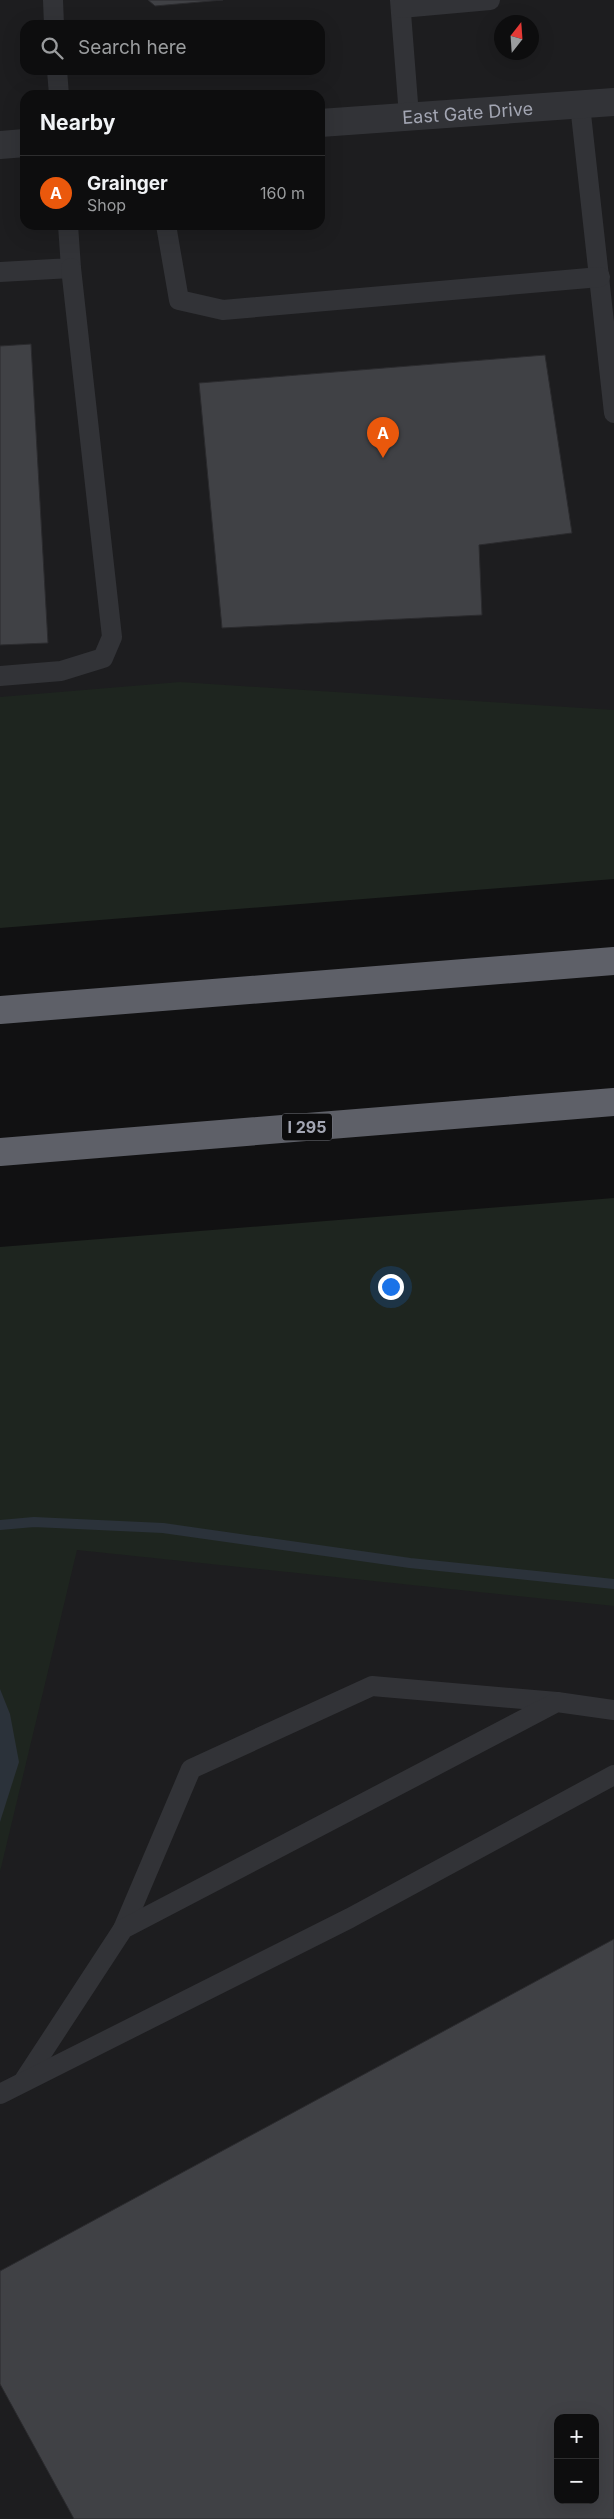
<!DOCTYPE html>
<meta charset="utf-8">
<style>
body{margin:0;font-family:Inter,sans-serif;background:#1b1b1c;color:#f1f3f6}
.controls{position:absolute;right:15px;bottom:15px;display:grid;overflow:hidden;border-radius:10px;box-shadow:0 5px 20px #0002}
.controls button{width:45px;height:45px;display:grid;place-items:center;padding:0;border:0;border-bottom:1px solid #2d2d2e;background:#0d0d0e;color:#f1f3f6;font:25px sans-serif}
.compass{position:absolute;left:494px;top:15px;width:45px;height:45px;border-radius:50%;background:#0d0d0e;box-shadow:0 5px 20px #0002;rotate:17deg}
.you{position:absolute;left:390px;top:1286px;width:18px;height:18px;margin:-12px;border:4px solid #fff;border-radius:50%;background:#1a73e8;box-shadow:0 0 0 8px #1a73e833}
.badge{display:grid;place-items:center;width:32px;height:32px;border-radius:50%;background:#ea580c;color:#fff;font-size:16px;font-weight:700}
.pin{position:absolute;translate:-50% -41px;filter:drop-shadow(0 1px 2px #0008)}
.pin::after{content:'';position:absolute;top:26px;width:18px;height:15px;background:inherit;clip-path:polygon(0 0,100% 0,50% 100%)}
.list{margin:0;padding:0;list-style:none}
h2{display:flex;justify-content:space-between;align-items:center;height:65px;margin:0;padding:0 20px;font-size:21px}
h2 small{font-size:16px;font-weight:400;color:#9a9c9e}
.list li{display:grid;grid-template-columns:32px 1fr auto;gap:15px;align-items:center;box-sizing:border-box;height:75px;padding:0 20px;border-top:1px solid #2d2d2e}
.list b{display:block;font-size:19px;white-space:nowrap}
.list p{margin:0;font-size:16px;white-space:nowrap;color:#9a9c9e}
.list em{font-size:16px;font-style:normal;color:#9a9c9e}
.icon{flex:none;width:28px;height:28px;fill:none;stroke:currentColor;stroke-width:2;stroke-linecap:round;stroke-linejoin:round}
.map{position:relative;flex:none;width:614px;height:2519px;overflow:hidden}
.search{position:absolute;background:#0d0d0e;box-shadow:0 5px 20px #0002;left:20px;top:20px;width:305px;height:55px;display:flex;align-items:center;gap:12px;box-sizing:border-box;padding:0 18px;border-radius:15px;color:#9a9c9e;font-size:19px}
.panel{position:absolute;background:#0d0d0e;box-shadow:0 5px 20px #0002;left:20px;top:90px;width:305px;height:140px;border-radius:15px}
.map>svg:first-child{display:block}
.built{fill:#1d1d1f;fill-rule:evenodd}
.green{fill:#1e251f}
.water{fill:#2b323a}
.lines{fill:none;stroke-linecap:round;stroke-linejoin:round}
.stream{stroke:#2b323a;stroke-width:10}
.building{fill:#404145;stroke:#2b2b2e;fill-rule:evenodd}
.service{stroke:#323337;stroke-width:20}
.minor{stroke:#323337;stroke-width:28}
.motorway{stroke:#5e6068;stroke-width:28}
.labels{text-anchor:middle;dominant-baseline:central;stroke-width:4.5;stroke-linejoin:round;paint-order:stroke}
.shield{fill:#0c0c0d;stroke:#767881;stroke-width:1}
.shield-label{font-size:16px;font-weight:bold;fill:#a3a6b3}
.street-label{font-size:18px;fill:#a3a6b3;stroke:#0c0c0d}
</style>
<div class="map">
<svg width="614" height="2519" viewBox="0 0 614 2519">
<rect width="100%" height="100%" fill="#111112"/>
<!-- built -->
<g class="built">
<path d="M0 0H614V794L0 839ZM502 22H532V52H502ZM25 25H320V70H25ZM25 95H320V225H25Z"/>
<path d="M614 1245V2519H0V1297ZM558 2418H595V2500H558Z"/>
</g>
<!-- green -->
<g class="green">
<polygon points="180,682 614,710 614,879 0,928 0,697"/>
<polygon points="614,1198 614,1606 77,1550 0,1872 0,1247"/>
</g>
<!-- water -->
<polygon class="water" points="0,1689 10,1714 19,1762 0,1822"/>
<g class="lines">
<!-- stream -->
<polyline class="stream" points="0,1525 34,1522 163,1528 410,1563 614,1584"/>
</g>
<!-- building -->
<g class="building">
<polygon points="148,0 223,0 155,6"/>
<polygon points="31,344 48,643 0,645 0,346"/>
<polygon points="545,355 572,533 479,545 482,615 222,628 199,383"/>
<path d="M614 1939V2519H74L0 2384V2271ZM558 2418H595V2500H558Z"/>
</g>
<g class="lines">
<!-- service -->
<g class="service">
<polyline points="53,0 54,25"/>
<polyline points="400,0 409,116"/>
<polyline points="401,8 490,0"/>
<polyline points="57,70 59,95"/>
<polyline points="580,105 614,413"/>
<polyline points="166,225 179,300 223,310 600,277"/>
<polyline points="0,272 71,268 68,225"/>
<polyline points="0,676 61,671 103,658 112,637 71,268"/>
<polyline points="123,1929 191,1769 372,1686 557,1702"/>
<polyline points="23,2082 123,1929 557,1702 614,1710"/>
<polyline points="0,2094 350,1918 614,1775"/>
</g>
<!-- minor -->
<g class="minor">
<path id="s1" d="M320 123 614 102"/>
<polyline points="0,145 25,143"/>
</g>
<!-- motorway -->
<g class="motorway">
<polyline points="0,1010 614,961"/>
<polyline points="0,1152 614,1102"/>
</g>
</g>
<g class="labels">
<!-- shield labels -->
<rect class="shield" x="282" y="1113.5" width="50" height="27" rx="4"/>
<g class="shield-label">
<text x="307" y="1127">I 295</text>
</g>
<!-- street labels -->
<g class="street-label">
<text stroke="none"><textPath href="#s1" startOffset="148">East Gate Drive</textPath></text>
</g>
</g>
</svg>
<div class="controls">
<button>+</button>
<button>−</button>
</div>
<svg class="compass" viewBox="-18 -18 36 36"><path d="M0-13l5 13h-10z" fill="#e53935"/><path d="M0 13l5-13h-10z" fill="#9a9c9e"/></svg>
<div class="you"></div>
<div class="pin badge" style="left:383px;top:458px">A</div>
<div class="search"><svg class="icon" aria-label="search" viewBox="0 0 24 24"><circle cx="10" cy="10" r="6"/><path d="M15 15l6 6"/></svg>Search here</div>
<section class="panel">
<h2>Nearby<small></small></h2>
<ul class="list">
<li><span class="badge">A</span><div><b>Grainger</b><p>Shop</p></div><em>160 m</em></li>
</ul>
</section>
</div>
